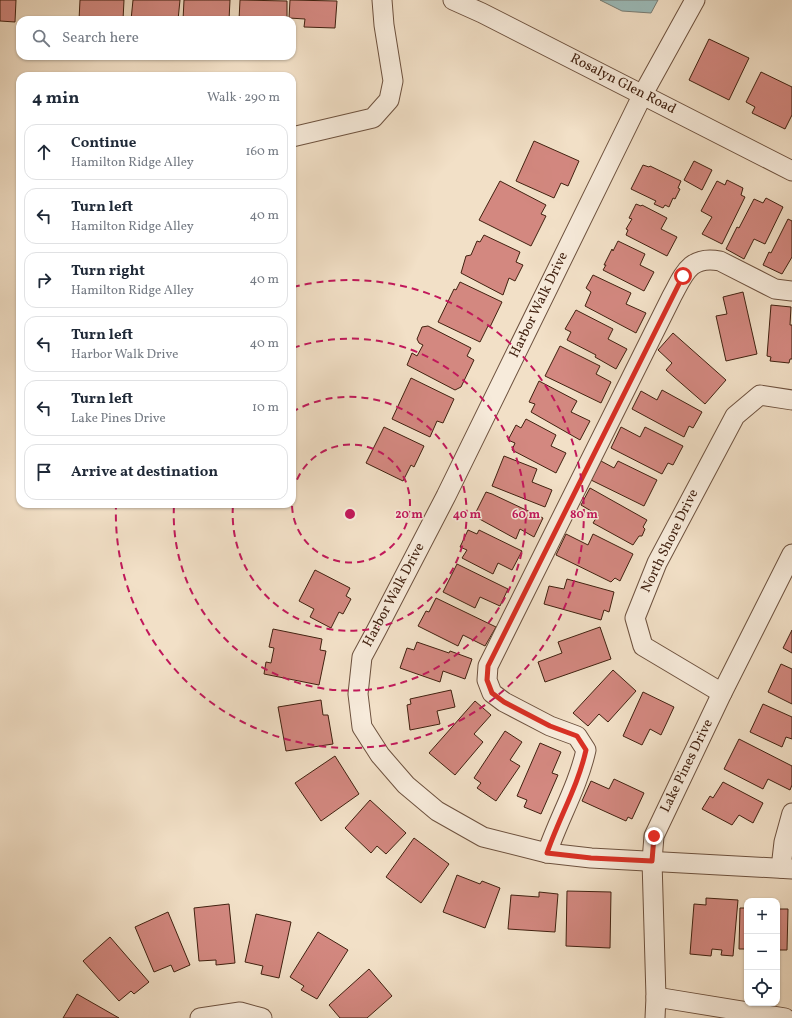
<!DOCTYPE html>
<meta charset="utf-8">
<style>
body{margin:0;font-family:Vollkorn,serif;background:#f6f6f7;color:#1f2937}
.controls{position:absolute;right:12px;bottom:12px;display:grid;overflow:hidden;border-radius:8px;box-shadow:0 1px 3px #0004}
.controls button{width:36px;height:36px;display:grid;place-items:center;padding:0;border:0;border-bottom:1px solid #e0e1e3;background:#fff;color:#1f2937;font:20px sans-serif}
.stop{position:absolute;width:12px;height:12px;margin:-9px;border:3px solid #d93025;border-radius:50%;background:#fff}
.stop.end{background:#d93025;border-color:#fff;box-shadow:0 1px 4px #0008}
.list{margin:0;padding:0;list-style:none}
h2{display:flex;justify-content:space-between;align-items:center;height:52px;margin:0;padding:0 16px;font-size:17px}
h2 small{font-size:13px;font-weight:400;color:#747a83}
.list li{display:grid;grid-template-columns:26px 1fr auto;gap:12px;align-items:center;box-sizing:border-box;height:56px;margin:0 8px 8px;padding:0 8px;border:1px solid #e0e1e3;border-radius:12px}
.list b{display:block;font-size:15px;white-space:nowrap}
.list p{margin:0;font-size:13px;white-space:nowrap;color:#747a83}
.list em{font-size:13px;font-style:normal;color:#747a83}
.icon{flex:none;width:22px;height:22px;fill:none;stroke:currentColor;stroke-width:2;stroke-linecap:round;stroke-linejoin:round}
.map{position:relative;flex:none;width:792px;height:1018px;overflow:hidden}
.search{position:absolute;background:#fff;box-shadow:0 1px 3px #0004;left:16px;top:16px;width:280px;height:44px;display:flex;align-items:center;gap:10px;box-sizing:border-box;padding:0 14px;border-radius:12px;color:#747a83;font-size:15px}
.panel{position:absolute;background:#fff;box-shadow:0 1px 3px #0004;left:16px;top:72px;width:280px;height:436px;border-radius:12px}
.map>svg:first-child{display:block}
.water{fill:#9cbcba;stroke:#787e76}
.building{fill:#d38880;stroke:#412110}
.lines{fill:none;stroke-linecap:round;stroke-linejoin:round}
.minor-casing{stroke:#6d513e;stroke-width:21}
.minor{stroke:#f7ebdb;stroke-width:19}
.route{stroke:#d93025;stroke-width:5}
.ring{fill:none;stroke:#c2185b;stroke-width:2;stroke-dasharray:7 5}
.labels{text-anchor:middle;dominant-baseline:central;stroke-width:3;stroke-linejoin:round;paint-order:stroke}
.street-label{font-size:14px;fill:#412110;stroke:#f7ebdb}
.centre{fill:#c2185b;stroke:#f7ebdb;stroke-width:2}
.ring-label{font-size:12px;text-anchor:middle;font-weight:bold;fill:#c2185b;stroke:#f7ebdb;stroke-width:3;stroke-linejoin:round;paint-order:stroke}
</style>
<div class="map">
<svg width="792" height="1018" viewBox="0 0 792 1018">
<rect width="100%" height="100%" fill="#f2e0c7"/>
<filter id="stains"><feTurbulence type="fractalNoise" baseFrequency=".005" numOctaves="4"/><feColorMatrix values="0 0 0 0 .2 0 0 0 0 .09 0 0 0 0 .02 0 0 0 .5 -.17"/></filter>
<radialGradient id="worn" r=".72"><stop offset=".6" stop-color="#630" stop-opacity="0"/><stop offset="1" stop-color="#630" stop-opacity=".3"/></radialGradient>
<!-- water -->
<polygon class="water" points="600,0 658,0 651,13 622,11"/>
<!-- building -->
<g class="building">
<polygon points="0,0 16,0 15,22 0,21"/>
<polygon points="80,0 124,0 123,20 79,20"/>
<polygon points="133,0 180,0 178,20 131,20"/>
<polygon points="184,0 230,0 229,20 183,20"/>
<polygon points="240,0 287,1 287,20 239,20"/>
<polygon points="290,0 337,1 335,28 304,27 305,19 289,18"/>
<polygon points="709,39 749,58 729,100 689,80"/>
<polygon points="761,72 792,87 792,115 785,129 752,113 755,107 746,102"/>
<polygon points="534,141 579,161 568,186 561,183 554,198 516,181"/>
<polygon points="694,161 712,170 702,190 684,180"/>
<polygon points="643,165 649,167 650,166 681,181 678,188 680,189 675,199 673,198 669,207 665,205 663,208 654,204 656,201 631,189"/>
<polygon points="727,180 743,188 741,195 745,197 722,244 702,234 712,217 701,211 717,181 725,185"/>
<polygon points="500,181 546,205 541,214 546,216 531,246 479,220"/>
<polygon points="766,198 783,207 765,244 754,239 744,259 726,249 737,227 739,228 754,199 763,203"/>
<polygon points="636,204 641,206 642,205 667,218 661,229 677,237 667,256 626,235 628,230 626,229 632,219 629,218"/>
<polygon points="788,219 792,221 792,257 782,274 763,265 769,252 771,253"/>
<polygon points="484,235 520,252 516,262 523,265 515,281 509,278 503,295 461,273 466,256 471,255 477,241 480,242"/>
<polygon points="618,241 645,254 640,265 654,272 644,291 603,270 606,265 604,265 612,249 613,251"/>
<polygon points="593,275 631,293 626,304 646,313 636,333 585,306 591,292 586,288"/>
<polygon points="460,282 502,302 490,327 488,326 480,342 438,322 454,289 456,290"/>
<polygon points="743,292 757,354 726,361 716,316 727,314 723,297"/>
<polygon points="771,305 791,307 790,325 792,325 792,359 790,359 789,363 770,361 771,357 767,356"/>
<polygon points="576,310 613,329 608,339 627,349 616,369 595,357 596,355 567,340 571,332 565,329"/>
<polygon points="428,326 471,348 467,356 474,360 461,387 455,390 407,365 412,353 417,356 423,345 419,343 417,339 422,327"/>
<polygon points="673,333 726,380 705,404 666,370 672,363 658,350"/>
<polygon points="560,346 600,366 596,374 611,382 601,403 545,376"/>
<polygon points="411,378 454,399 443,423 437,421 430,437 392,419"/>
<polygon points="539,381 577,401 571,412 590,421 580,440 531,412 535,404 529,402"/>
<polygon points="662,390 702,412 693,428 689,426 684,437 632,409 641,391 657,400"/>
<polygon points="526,419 556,435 551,446 566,453 556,473 512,450 515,443 508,440 516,425 521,428"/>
<polygon points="384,427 424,446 414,467 411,465 403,481 366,463"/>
<polygon points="621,427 640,437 645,427 683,446 673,465 668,463 662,474 611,448"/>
<polygon points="504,456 537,469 532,482 552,490 545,507 492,486"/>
<polygon points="601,461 614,468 618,461 657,480 644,506 591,480"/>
<polygon points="590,488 647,520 643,527 645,529 642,536 639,536 633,545 593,523 598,515 581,505"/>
<polygon points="486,492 492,494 543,518 534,537 520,529 516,539 474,516"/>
<polygon points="468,530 477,534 479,530 522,551 512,570 498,563 493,574 462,558 467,550 460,547"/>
<polygon points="566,534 588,545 593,534 633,554 620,581 615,578 611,582 556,555"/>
<polygon points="457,564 508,589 500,606 480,597 475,608 443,592"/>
<polygon points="315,570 350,588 346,596 351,599 343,614 339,612 331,628 310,617 314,609 299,601"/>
<polygon points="567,579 614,592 609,612 604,610 601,620 544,604 549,586 564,589"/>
<polygon points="436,598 496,627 485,646 463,635 458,646 418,626 426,611 429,612"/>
<polygon points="600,627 611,659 545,682 538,662 562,653 558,642"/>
<polygon points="273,629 322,639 320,650 326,651 319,685 264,674 266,662 271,663 274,648 269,647"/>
<polygon points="792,630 792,653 783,648"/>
<polygon points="417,642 449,653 450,651 472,659 465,679 443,671 440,682 400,668 407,648 414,650"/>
<polygon points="781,664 792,669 792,704 768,692"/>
<polygon points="613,670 636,691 608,722 599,714 588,726 573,713"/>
<polygon points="451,690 455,707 437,711 440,724 410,730 407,705 411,704 410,699"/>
<polygon points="643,692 674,707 661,735 650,729 642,745 623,736"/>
<polygon points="321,700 323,715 328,715 333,744 286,751 278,707"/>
<polygon points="475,701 491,715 474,734 483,742 455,775 429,753"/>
<polygon points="763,704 792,717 792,739 786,737 782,747 750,732"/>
<polygon points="505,731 522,742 510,760 520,766 496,801 477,788 481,783 474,778"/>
<polygon points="739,739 792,766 792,785 790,790 768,779 763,789 724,769"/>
<polygon points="540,743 561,752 552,773 558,775 541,814 524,807 527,800 517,796"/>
<polygon points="335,756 359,794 321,821 295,783"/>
<polygon points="614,779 644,793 632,819 628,817 626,821 582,801 591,781 609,789"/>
<polygon points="723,782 763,803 753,823 739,815 732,825 702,809 710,796 713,798"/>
<polygon points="370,800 406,833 386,854 377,846 371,853 345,828"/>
<polygon points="414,838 449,864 421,903 386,877"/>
<polygon points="457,875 480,884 482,881 500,888 485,928 443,912"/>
<polygon points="567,891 611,892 610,948 566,946"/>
<polygon points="539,892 558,894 555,932 508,929 511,895 539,897"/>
<polygon points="706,898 738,900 733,956 721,955 722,950 712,949 711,956 690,954 694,904 706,905"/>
<polygon points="229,904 235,963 216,965 216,960 199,961 194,908"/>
<polygon points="740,908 747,908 747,949 739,949"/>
<polygon points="777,909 788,909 787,950 777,950"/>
<polygon points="168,912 190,965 174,972 171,965 154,972 135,927"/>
<polygon points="256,914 291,922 279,978 261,974 263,966 245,962"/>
<polygon points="318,932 348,950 317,999 301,990 304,986 290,977"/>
<polygon points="110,937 149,982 134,994 131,991 119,1001 83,961"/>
<polygon points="369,969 392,996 367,1018 340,1018 329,1005"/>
<polygon points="77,994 119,1018 63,1018"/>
</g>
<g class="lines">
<defs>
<g id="minor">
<polyline points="453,0 482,13 792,171"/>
<polyline points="695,0 643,94 446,496 376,631 362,657 358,694 362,727 380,755 406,785 437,811 483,837 547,853 591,858 792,869"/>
<polyline points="292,137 373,118 389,100 393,81 384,25 382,0"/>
<polyline points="722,693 643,646 635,618 657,563 735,416 760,395 792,400"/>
<path d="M547 853C559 818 578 786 586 750L577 736 550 726 504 702 492 693 487 680 488 666 672 296C684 274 690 255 720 261L775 289 792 291"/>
<polyline points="781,868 784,842 792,813"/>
<polyline points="656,997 785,1018"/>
<polyline points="200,1018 240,1012 262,1018"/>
<polyline points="655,1018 656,997 652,861 654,836 722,693 792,554"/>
</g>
</defs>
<!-- minor casing -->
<use href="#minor" class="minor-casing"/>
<!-- minor -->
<use href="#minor" class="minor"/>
</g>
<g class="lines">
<!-- route -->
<path class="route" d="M654 836 652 861 591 858 547 853C559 818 578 786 586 750L577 736 550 726 504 702 492 693 487 680 488 666 683 276"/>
</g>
<!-- distance rings -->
<g class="ring">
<path d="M292 503A59 59 0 1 1 292 504"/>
<path d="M292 412A117 117 0 1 1 233 505"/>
<path d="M293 348A176 176 0 1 1 174 505"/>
<path d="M293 287A234 234 0 1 1 116 506"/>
</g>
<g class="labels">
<!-- street labels -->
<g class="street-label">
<text transform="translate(623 84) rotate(27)">Rosalyn Glen Road</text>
<text transform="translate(539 305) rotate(-64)">Harbor Walk Drive</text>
<text transform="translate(670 541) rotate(-64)">North Shore Drive</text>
<text transform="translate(394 595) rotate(-62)">Harbor Walk Drive</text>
<text transform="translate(687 766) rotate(-64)">Lake Pines Drive</text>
</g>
</g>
<circle cx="350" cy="514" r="6" class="centre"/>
<g class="ring-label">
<text x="409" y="518">20 m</text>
<text x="467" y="518">40 m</text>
<text x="526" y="518">60 m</text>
<text x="584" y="518">80 m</text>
</g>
<rect width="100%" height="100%" filter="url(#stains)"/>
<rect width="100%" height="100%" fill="url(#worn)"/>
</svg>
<div class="controls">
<button>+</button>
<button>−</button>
<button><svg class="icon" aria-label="locate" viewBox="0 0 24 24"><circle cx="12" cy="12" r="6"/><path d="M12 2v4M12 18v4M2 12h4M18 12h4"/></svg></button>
</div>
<div class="stop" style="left:683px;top:276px"></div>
<div class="stop end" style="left:654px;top:836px"></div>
<div class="search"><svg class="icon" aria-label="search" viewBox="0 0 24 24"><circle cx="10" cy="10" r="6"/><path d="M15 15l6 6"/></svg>Search here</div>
<section class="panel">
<h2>4 min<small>Walk · 290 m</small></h2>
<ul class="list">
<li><svg class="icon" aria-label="ahead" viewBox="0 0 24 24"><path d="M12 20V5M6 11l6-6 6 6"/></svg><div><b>Continue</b><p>Hamilton Ridge Alley</p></div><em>160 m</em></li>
<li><svg class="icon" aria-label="left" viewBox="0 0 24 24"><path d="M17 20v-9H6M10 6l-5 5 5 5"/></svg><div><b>Turn left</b><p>Hamilton Ridge Alley</p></div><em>40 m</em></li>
<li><svg class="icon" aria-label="right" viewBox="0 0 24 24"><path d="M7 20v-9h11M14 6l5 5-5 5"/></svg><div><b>Turn right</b><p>Hamilton Ridge Alley</p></div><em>40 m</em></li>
<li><svg class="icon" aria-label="left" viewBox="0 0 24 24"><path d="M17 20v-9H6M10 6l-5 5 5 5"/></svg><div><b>Turn left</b><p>Harbor Walk Drive</p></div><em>40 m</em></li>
<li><svg class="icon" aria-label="left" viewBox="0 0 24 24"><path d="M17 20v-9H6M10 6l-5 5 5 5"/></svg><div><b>Turn left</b><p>Lake Pines Drive</p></div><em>10 m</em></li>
<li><svg class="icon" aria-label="arrive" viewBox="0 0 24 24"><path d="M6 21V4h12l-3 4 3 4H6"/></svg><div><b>Arrive at destination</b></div></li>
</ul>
</section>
</div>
